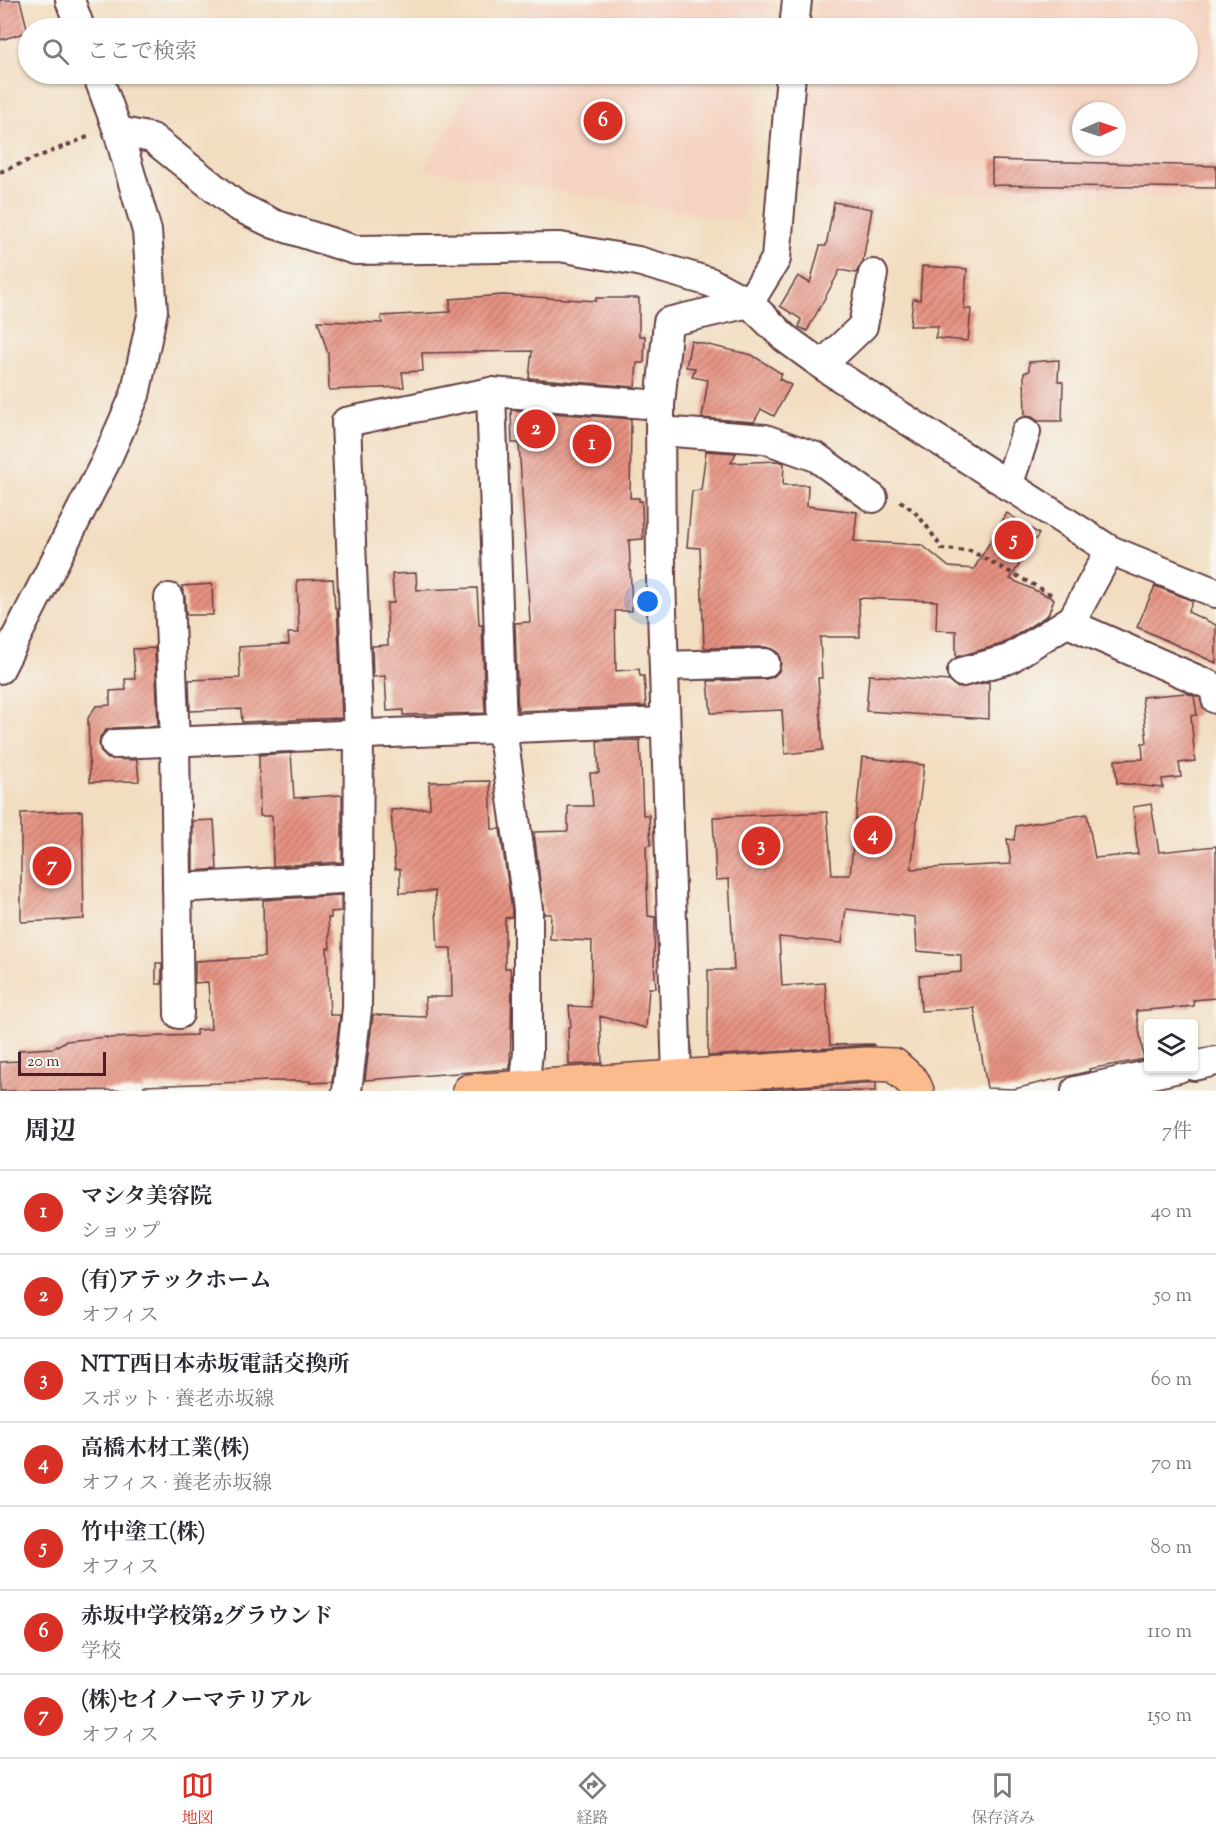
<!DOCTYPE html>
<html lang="ja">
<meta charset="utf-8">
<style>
body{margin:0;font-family:"Sorts Mill Goudy","Noto Serif JP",serif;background:#f2f2f3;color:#2b2b33}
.controls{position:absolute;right:18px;bottom:18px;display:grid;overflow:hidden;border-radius:6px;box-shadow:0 2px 4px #0004}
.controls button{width:54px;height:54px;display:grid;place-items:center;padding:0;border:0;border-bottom:2px solid #e1e1e2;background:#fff;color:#2b2b33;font:30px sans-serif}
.compass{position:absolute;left:1072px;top:102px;width:54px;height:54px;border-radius:50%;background:#fff;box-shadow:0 2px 4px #0004;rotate:87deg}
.scale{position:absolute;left:18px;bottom:15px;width:88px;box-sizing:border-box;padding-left:6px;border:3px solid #4a1f2b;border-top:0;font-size:16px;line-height:21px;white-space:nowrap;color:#4a1f2b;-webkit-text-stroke:4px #f6f6f2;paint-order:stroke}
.you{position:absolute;left:648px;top:602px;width:21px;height:21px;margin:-15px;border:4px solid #fff;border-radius:50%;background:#1a73e8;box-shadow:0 0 0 9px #1a73e833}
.badge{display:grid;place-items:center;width:39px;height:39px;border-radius:50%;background:#d93025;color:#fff;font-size:20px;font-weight:700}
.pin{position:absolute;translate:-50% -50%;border:3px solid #fff;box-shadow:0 2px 6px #0006}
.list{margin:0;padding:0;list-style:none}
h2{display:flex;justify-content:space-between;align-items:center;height:78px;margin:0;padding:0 24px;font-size:26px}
h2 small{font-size:20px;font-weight:400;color:#7c7c81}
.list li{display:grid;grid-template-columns:39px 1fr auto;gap:18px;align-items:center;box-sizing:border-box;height:84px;padding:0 24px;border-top:2px solid #e1e1e2}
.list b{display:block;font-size:22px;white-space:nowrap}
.list p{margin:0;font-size:20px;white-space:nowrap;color:#7c7c81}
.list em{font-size:20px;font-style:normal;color:#7c7c81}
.icon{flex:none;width:33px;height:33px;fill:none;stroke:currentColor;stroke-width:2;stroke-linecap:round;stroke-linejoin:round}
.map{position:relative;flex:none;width:1216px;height:1091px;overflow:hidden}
.search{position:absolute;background:#fff;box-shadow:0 2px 4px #0004;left:18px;right:18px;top:18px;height:66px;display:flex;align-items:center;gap:15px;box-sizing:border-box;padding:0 21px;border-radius:33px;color:#7c7c81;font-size:22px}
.sheet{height:666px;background:#fff}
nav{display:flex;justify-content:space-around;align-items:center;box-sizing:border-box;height:84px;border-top:2px solid #e1e1e2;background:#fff;font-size:16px;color:#7c7c81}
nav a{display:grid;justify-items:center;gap:3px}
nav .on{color:#d93025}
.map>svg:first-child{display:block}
.built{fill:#f5d3c1;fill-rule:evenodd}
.building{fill:url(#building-hatch)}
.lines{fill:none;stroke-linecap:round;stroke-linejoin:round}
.minor-casing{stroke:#633c41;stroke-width:32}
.major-casing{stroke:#633c41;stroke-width:36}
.path{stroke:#633c41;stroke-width:4;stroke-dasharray:4.5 4.5;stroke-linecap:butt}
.minor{stroke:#fff;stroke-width:28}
.major{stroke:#fbbb8c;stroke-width:33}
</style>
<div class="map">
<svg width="1216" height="1091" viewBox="0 0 1216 1091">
<defs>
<pattern id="building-hatch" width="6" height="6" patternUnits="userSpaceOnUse" patternTransform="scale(1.5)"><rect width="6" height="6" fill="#e69180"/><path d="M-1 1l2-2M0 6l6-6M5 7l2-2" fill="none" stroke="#bc7669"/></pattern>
</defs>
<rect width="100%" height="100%" fill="#f6f6f2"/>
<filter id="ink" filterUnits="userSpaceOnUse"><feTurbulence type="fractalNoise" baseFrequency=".0167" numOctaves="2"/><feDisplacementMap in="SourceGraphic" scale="12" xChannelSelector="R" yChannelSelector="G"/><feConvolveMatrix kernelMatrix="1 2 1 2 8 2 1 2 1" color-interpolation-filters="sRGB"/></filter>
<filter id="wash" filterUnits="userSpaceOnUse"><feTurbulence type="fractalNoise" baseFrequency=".008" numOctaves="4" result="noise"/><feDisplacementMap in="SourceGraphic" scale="24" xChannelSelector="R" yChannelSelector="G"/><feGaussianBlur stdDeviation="1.35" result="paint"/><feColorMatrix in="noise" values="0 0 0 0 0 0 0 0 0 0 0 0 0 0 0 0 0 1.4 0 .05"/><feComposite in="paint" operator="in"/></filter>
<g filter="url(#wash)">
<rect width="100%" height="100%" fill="#f2ddc0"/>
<!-- built -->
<g class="built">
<polygon points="523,0 768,0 764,28 506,28"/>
<path d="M816 0H1216V199L807 189 813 74H1188V28H815ZM1081 111H1117V147H1081Z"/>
<polygon points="480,74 759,74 742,222 423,169"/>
</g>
<g id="blocks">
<!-- building -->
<g class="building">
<polygon points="0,0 20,0 28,32 0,40"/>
<polygon points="992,160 1216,166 1216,188 992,185"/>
<polygon points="834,202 872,209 863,261 856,273 840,270 807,331 799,327 801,319 780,306 798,276 810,283 820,246 826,246"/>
<polygon points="922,266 967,269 964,309 971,309 968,341 935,338 938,326 910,326 913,299 920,300"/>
<polygon points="503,295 596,301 596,298 639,298 639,336 645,336 644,363 637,363 635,387 529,378 532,351 422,353 423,371 402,372 404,387 329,390 328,354 318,321 382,323 381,316 450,312 450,299"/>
<polygon points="691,341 752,355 782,374 779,379 791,385 774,416 761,409 754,422 702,418 708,380 692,377 695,368 686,367"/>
<polygon points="1059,360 1058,381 1063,382 1062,421 1038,421 1032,417 1025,416 1024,373 1029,371 1029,362"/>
<polygon points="511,410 631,419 630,498 639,498 639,501 642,501 643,539 629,540 632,611 615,611 616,671 639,669 640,676 644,676 646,706 518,711 515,623 530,622 519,443 512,443"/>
<polygon points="706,451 736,453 731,463 777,461 784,463 783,485 808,485 807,506 857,512 854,541 922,545 949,567 974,569 1007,513 1039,534 1010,579 1054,599 1048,615 1002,644 956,657 956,631 936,630 937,601 859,598 860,637 820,637 822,678 818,678 823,750 785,754 782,710 711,713 708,681 766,679 773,677 779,671 781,663 779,654 773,649 765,647 705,648 704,646 700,548 687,547 692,491 701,490"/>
<polygon points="416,573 417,590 477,588 479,625 482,625 485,713 403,715 403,710 387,711 385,676 373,677 372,646 388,645 387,603 394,603 392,574"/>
<polygon points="333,579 335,608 337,608 342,718 242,722 241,709 190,711 189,680 240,678 239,647 289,644 288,633 299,633 297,580"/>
<polygon points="212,584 213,615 186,615 185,597 182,586"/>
<polygon points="1155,586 1193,601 1188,612 1216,625 1216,663 1137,627"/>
<polygon points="155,648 158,726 114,728 106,730 100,737 99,744 101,752 108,759 137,760 139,781 90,782 88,718 96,706 110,705 110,691 126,690 125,679 135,679 133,649"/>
<polygon points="869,675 949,681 958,688 989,682 989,719 866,711"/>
<polygon points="1186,693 1194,696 1197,715 1191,716 1195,761 1179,763 1181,777 1162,779 1163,788 1117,783 1115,760 1143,759 1142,743 1147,743 1142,697"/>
<polygon points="640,740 643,815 649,815 651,845 646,846 648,916 655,917 654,963 656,988 649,988 646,1028 600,1016 602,1063 569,1065 568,1027 571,1027 569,1006 591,1007 592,941 550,939 551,914 544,914 534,832 568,831 568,806 593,806 590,773 599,773 597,741"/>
<polygon points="291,753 294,798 342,795 342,862 273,866 272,816 260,816 259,755"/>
<polygon points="862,757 924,765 911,869 1011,864 1007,839 1014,840 1016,826 1087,814 1095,858 1138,854 1133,807 1151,804 1159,852 1216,846 1216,998 1193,1000 1194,1006 1136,1011 1144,1059 1089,1069 1090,1071 1014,1089 987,1088 974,1008 921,1011 919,976 961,972 961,955 917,951 915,917 846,909 842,943 779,937 782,986 825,983 830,1045 873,1044 874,1045 708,1056 708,970 734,970 729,879 716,880 713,817 827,812 832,875 850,875"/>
<polygon points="490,781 492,829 500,829 512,910 512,917 505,918 505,968 510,968 512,987 510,1069 365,1080 373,1015 426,1017 425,997 452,997 451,948 438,948 435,891 400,893 400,869 395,869 391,810 430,808 429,782"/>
<polygon points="82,811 84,919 21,922 21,813"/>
<polygon points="214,820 217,869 193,871 193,821"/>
<polygon points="341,895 341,911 331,912 331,918 328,918 330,948 327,948 330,1015 340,1015 332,1082 310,1083 310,1081 271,1081 144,1086 144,1090 0,1091 0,1062 19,1061 19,1050 53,1048 66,1041 107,1037 107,1038 196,1035 196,1030 211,1029 208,982 195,983 195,961 264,957 263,900"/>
<rect x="156" y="963" width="6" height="21"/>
<polygon points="867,1083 876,1083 876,1091 746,1091"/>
</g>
</g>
</g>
<g filter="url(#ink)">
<use href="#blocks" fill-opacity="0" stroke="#633c41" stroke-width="1.5"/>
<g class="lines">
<defs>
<g id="minor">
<polyline points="70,0 80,28"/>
<polyline points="794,28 797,0"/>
<polyline points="118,131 152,138 237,206 274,224 355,250 560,247 638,261 710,282 749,303 785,338 829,370 1110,550 1070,624 1214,687 1216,699"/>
<polyline points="822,365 863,326 873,274"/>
<polyline points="491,392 502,729 528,909 528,1052 524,1091"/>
<polyline points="660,431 765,439 816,457 873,498"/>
<polyline points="1008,486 1026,432"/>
<polyline points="1110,550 1216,593"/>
<polyline points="169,598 175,743 179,1014"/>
<polyline points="664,666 765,663"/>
<polyline points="0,669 105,463 135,395 153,311 147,231 118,131 97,74"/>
<polyline points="962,672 1009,659 1074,618"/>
<polyline points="115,744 665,722"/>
<polyline points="177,888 358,878"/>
<polyline points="1194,1066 1216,1061"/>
<polyline points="677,1077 661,578 660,405 668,322 749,303 776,259 791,74"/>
<polyline points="347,1091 357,1009 359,736 346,422 491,392 660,405"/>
<polyline points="1076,1091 1179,1068"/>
</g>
<polyline id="major" points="469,1091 867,1064 894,1065 913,1082 917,1091"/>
</defs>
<!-- minor casing -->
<use href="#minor" class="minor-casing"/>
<!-- major casing -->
<use href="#major" class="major-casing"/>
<!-- path -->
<g class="path">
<polyline points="0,172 90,136"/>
<path d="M900 501C919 512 931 532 942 549L971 551 1054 596"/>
</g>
<!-- minor -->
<use href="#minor" class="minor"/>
<!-- major -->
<use href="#major" class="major"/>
</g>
</g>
</svg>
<div class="controls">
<button><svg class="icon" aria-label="layers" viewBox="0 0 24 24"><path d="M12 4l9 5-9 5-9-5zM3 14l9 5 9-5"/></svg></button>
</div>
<svg class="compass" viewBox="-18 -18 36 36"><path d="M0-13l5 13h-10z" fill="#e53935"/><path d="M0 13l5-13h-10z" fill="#7c7c81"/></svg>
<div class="scale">20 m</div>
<div class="you"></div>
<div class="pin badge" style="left:592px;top:444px">1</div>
<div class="pin badge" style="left:536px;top:429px">2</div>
<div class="pin badge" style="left:761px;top:846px">3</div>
<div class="pin badge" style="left:873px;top:835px">4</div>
<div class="pin badge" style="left:1014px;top:540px">5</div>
<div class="pin badge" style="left:603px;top:121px">6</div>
<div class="pin badge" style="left:52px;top:866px">7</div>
<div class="search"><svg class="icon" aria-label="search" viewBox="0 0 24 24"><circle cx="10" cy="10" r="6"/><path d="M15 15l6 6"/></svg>ここで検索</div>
</div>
<section class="sheet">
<h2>周辺<small>7件</small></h2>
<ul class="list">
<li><span class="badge">1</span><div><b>マシタ美容院</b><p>ショップ</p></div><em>40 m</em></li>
<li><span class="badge">2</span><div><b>(有)アテックホーム</b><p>オフィス</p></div><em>50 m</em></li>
<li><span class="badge">3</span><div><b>NTT西日本赤坂電話交換所</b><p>スポット · 養老赤坂線</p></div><em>60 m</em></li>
<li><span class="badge">4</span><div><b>高橋木材工業(株)</b><p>オフィス · 養老赤坂線</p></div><em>70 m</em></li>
<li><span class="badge">5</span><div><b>竹中塗工(株)</b><p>オフィス</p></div><em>80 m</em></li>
<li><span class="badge">6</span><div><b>赤坂中学校第2グラウンド</b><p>学校</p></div><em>110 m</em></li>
<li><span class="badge">7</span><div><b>(株)セイノーマテリアル</b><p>オフィス</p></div><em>150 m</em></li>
</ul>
</section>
<nav>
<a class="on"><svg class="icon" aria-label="map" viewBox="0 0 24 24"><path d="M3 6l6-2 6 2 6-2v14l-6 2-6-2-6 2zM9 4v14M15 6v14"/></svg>地図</a>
<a><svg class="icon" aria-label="directions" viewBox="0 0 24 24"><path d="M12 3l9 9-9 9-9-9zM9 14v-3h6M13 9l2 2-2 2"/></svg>経路</a>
<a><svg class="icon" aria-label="saved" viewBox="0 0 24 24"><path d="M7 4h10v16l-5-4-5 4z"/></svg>保存済み</a>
</nav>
